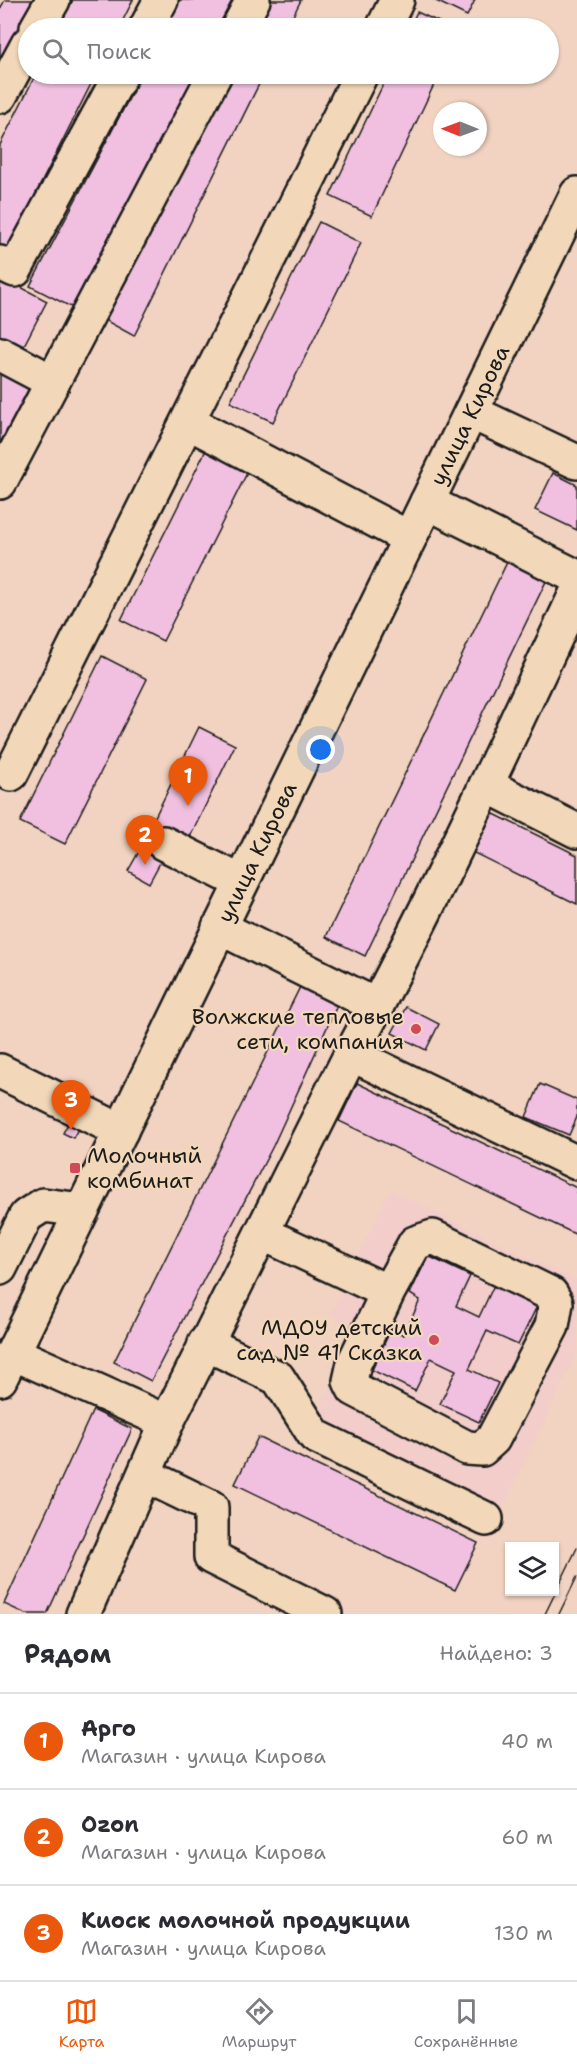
<!DOCTYPE html>
<html lang="ru">
<meta charset="utf-8">
<style>
body{margin:0;font-family:"Shantell Sans",sans-serif;background:#f2f2f3;color:#2b2b33}
.controls{position:absolute;right:18px;bottom:18px;display:grid;overflow:hidden;border-radius:0px;box-shadow:0 2px 4px #0004}
.controls button{width:54px;height:54px;display:grid;place-items:center;padding:0;border:0;border-bottom:2px solid #e1e1e2;background:#fff;color:#2b2b33;font:30px sans-serif}
.compass{position:absolute;left:433px;top:102px;width:54px;height:54px;border-radius:50%;background:#fff;box-shadow:0 2px 4px #0004;rotate:271deg}
.you{position:absolute;left:321px;top:750px;width:21px;height:21px;margin:-15px;border:4px solid #fff;border-radius:50%;background:#1a73e8;box-shadow:0 0 0 9px #1a73e833}
.badge{display:grid;place-items:center;width:39px;height:39px;border-radius:50%;background:#ea580c;color:#fff;font-size:20px;font-weight:700}
.pin{position:absolute;translate:-50% -50px;filter:drop-shadow(0 2px 3px #0008)}
.pin::after{content:'';position:absolute;top:32px;width:21px;height:18px;background:inherit;clip-path:polygon(0 0,100% 0,50% 100%)}
.list{margin:0;padding:0;list-style:none}
h2{display:flex;justify-content:space-between;align-items:center;height:78px;margin:0;padding:0 24px;font-size:26px}
h2 small{font-size:20px;font-weight:400;color:#7c7c81}
.list li{display:grid;grid-template-columns:39px 1fr auto;gap:18px;align-items:center;box-sizing:border-box;height:96px;padding:0 24px;border-top:2px solid #e1e1e2}
.list b{display:block;font-size:22px;white-space:nowrap}
.list p{margin:0;font-size:20px;white-space:nowrap;color:#7c7c81}
.list em{font-size:20px;font-style:normal;color:#7c7c81}
.icon{flex:none;width:33px;height:33px;fill:none;stroke:currentColor;stroke-width:2;stroke-linecap:round;stroke-linejoin:round}
.map{position:relative;flex:none;width:577px;height:1614px;overflow:hidden}
.search{position:absolute;background:#fff;box-shadow:0 2px 4px #0004;left:18px;right:18px;top:18px;height:66px;display:flex;align-items:center;gap:15px;box-sizing:border-box;padding:0 21px;border-radius:33px;color:#7c7c81;font-size:22px}
.sheet{height:366px;background:#fff}
nav{display:flex;justify-content:space-around;align-items:center;box-sizing:border-box;height:84px;border-top:2px solid #e1e1e2;background:#fff;font-size:16px;color:#7c7c81}
nav a{display:grid;justify-items:center;gap:3px}
nav .on{color:#ea580c}
.map>svg:first-child{display:block}
.built{fill:#f2cdca}
.building{fill:#f1c0e0;stroke:#1c1c1c;stroke-width:1.5}
.lines{fill:none;stroke-linecap:round;stroke-linejoin:round}
.minor-casing{stroke:#1c1c1c;stroke-width:38}
.minor{stroke:#f2d8b9;stroke-width:33}
.tram{stroke:#1c1c1c;stroke-width:1.5}
.poi-dot{fill:#d1495b;stroke:#f2d8b9;stroke-width:2}
.labels{text-anchor:middle;dominant-baseline:central;stroke-width:4.5;stroke-linejoin:round;paint-order:stroke}
.street-label{font-size:22px;fill:#1c1c1c;stroke:#f2d8b9}
.poi-label{font-size:22px;fill:#1c1c1c;stroke:#f2d8b9;text-anchor:end}
</style>
<div class="map">
<svg width="577" height="1614" viewBox="0 0 577 1614">
<rect width="100%" height="100%" fill="#f2d3c1"/>
<filter id="ink" filterUnits="userSpaceOnUse"><feTurbulence type="fractalNoise" baseFrequency=".0167" numOctaves="2"/><feDisplacementMap in="SourceGraphic" scale="12" xChannelSelector="R" yChannelSelector="G"/><feConvolveMatrix kernelMatrix="1 2 1 2 8 2 1 2 1" color-interpolation-filters="sRGB"/></filter>
<g filter="url(#ink)">
<!-- built -->
<polygon class="built" points="390,1190 577,1281 577,1353 502,1509 315,1419 358,1330 330,1315"/>
<!-- building -->
<g class="building">
<polygon points="5,0 39,0 0,69 0,9"/>
<polygon points="73,0 133,0 119,28 58,28"/>
<polygon points="180,0 240,0 225,28 165,28"/>
<polygon points="265,0 301,0 287,28 251,28"/>
<polygon points="434,0 475,0 467,16"/>
<polygon points="417,12 452,28 409,28"/>
<polygon points="36,74 96,74 8,249 0,245 0,145"/>
<polygon points="142,74 201,74 75,309 30,286"/>
<polygon points="227,74 264,74 134,336 101,318"/>
<polygon points="388,74 439,74 372,216 330,196"/>
<polygon points="319,222 361,243 273,422 230,402"/>
<polygon points="0,276 47,301 21,351 0,341"/>
<polygon points="0,366 39,388 0,461"/>
<polygon points="208,446 250,467 163,641 121,620"/>
<polygon points="553,473 577,485 577,530 535,510"/>
<polygon points="511,554 550,573 365,956 326,937"/>
<polygon points="102,656 147,679 65,844 20,822"/>
<polygon points="199,727 235,745 189,839 153,821"/>
<polygon points="488,811 577,855 577,904 468,850"/>
<polygon points="141,848 162,859 149,883 128,871"/>
<polygon points="302,983 339,1001 273,1146 151,1381 114,1362"/>
<polygon points="406,1007 439,1024 426,1050 392,1033"/>
<polygon points="357,1083 577,1188 577,1235 339,1121"/>
<polygon points="540,1084 577,1100 577,1117 569,1135 526,1117"/>
<polygon points="69,1122 79,1127 73,1138 63,1133"/>
<polygon points="428,1256 470,1276 456,1306 479,1317 495,1283 538,1304 518,1345 487,1331 469,1369 498,1383 479,1422 440,1404 456,1370 431,1358 415,1391 372,1370 391,1329 404,1335 420,1300 410,1294"/>
<polygon points="93,1410 132,1429 47,1614 26,1614 4,1604"/>
<polygon points="258,1437 478,1543 455,1590 235,1484"/>
</g>
<g class="lines">
<defs>
<g id="minor">
<polyline points="37,28 53,0"/>
<polyline points="146,28 161,0"/>
<polyline points="238,28 253,0"/>
<polyline points="383,28 397,0"/>
<polyline points="0,96 28,44"/>
<polyline points="0,263 15,270 121,74"/>
<polyline points="0,354 53,382"/>
<polyline points="471,412 577,462"/>
<polyline points="188,422 409,538"/>
<polyline points="0,482 215,74"/>
<polyline points="427,502 577,577"/>
<path d="M577 592C504 747 433 903 351 1054L577 1163"/>
<polyline points="11,774 361,74"/>
<polyline points="486,785 577,831"/>
<polyline points="163,843 241,882"/>
<polyline points="219,927 377,1006"/>
<polyline points="0,1071 121,1131"/>
<polyline points="262,1233 388,1292 415,1243 433,1237 551,1294 556,1303 552,1326 493,1439 482,1449 467,1448 354,1389 350,1381 354,1363 388,1292"/>
<polyline points="0,1268 26,1216 43,1205 82,1210"/>
<polyline points="205,1343 278,1378 315,1436 486,1519"/>
<polyline points="13,1353 167,1422"/>
<path id="s1" d="M0 1379 577 194"/>
<polyline points="145,1475 211,1507 211,1557 325,1614"/>
<polyline points="83,1614 167,1422 351,1054"/>
</g>
</defs>
<!-- minor casing -->
<use href="#minor" class="minor-casing"/>
<!-- minor -->
<use href="#minor" class="minor"/>
<!-- tram -->
<g class="tram">
<polyline points="545,1614 577,1548"/>
<polyline points="559,1614 577,1577"/>
</g>
</g>
</g>
<!-- markers -->
<g class="poi-dot">
<circle cx="416" cy="1029" r="6"/>
<rect x="69" y="1162" width="12" height="12" rx="3"/>
<circle cx="434" cy="1340" r="6"/>
</g>
<g class="labels">
<!-- street labels -->
<g class="street-label">
<text stroke="none"><textPath href="#s1" startOffset="1072">улица Кирова</textPath></text>
<text stroke="none"><textPath href="#s1" startOffset="586">улица Кирова</textPath></text>
</g>
<!-- poi labels -->
<g class="poi-label">
<text x="404" y="1016">Волжские тепловые<tspan x="404" dy="25">сети, компания</tspan></text>
<text x="87" y="1155" text-anchor="start">Молочный<tspan x="87" dy="25">комбинат</tspan></text>
<text x="422" y="1327">МДОУ детский<tspan x="422" dy="25">сад № 41 Сказка</tspan></text>
</g>
</g>
</svg>
<div class="controls">
<button><svg class="icon" aria-label="layers" viewBox="0 0 24 24"><path d="M12 4l9 5-9 5-9-5zM3 14l9 5 9-5"/></svg></button>
</div>
<svg class="compass" viewBox="-18 -18 36 36"><path d="M0-13l5 13h-10z" fill="#e53935"/><path d="M0 13l5-13h-10z" fill="#7c7c81"/></svg>
<div class="you"></div>
<div class="pin badge" style="left:188px;top:806px">1</div>
<div class="pin badge" style="left:145px;top:865px">2</div>
<div class="pin badge" style="left:71px;top:1130px">3</div>
<div class="search"><svg class="icon" aria-label="search" viewBox="0 0 24 24"><circle cx="10" cy="10" r="6"/><path d="M15 15l6 6"/></svg>Поиск</div>
</div>
<section class="sheet">
<h2>Рядом<small>Найдено: 3</small></h2>
<ul class="list">
<li><span class="badge">1</span><div><b>Арго</b><p>Магазин · улица Кирова</p></div><em>40 m</em></li>
<li><span class="badge">2</span><div><b>Ozon</b><p>Магазин · улица Кирова</p></div><em>60 m</em></li>
<li><span class="badge">3</span><div><b>Киоск молочной продукции</b><p>Магазин · улица Кирова</p></div><em>130 m</em></li>
</ul>
</section>
<nav>
<a class="on"><svg class="icon" aria-label="map" viewBox="0 0 24 24"><path d="M3 6l6-2 6 2 6-2v14l-6 2-6-2-6 2zM9 4v14M15 6v14"/></svg>Карта</a>
<a><svg class="icon" aria-label="directions" viewBox="0 0 24 24"><path d="M12 3l9 9-9 9-9-9zM9 14v-3h6M13 9l2 2-2 2"/></svg>Маршрут</a>
<a><svg class="icon" aria-label="saved" viewBox="0 0 24 24"><path d="M7 4h10v16l-5-4-5 4z"/></svg>Сохранённые</a>
</nav>
